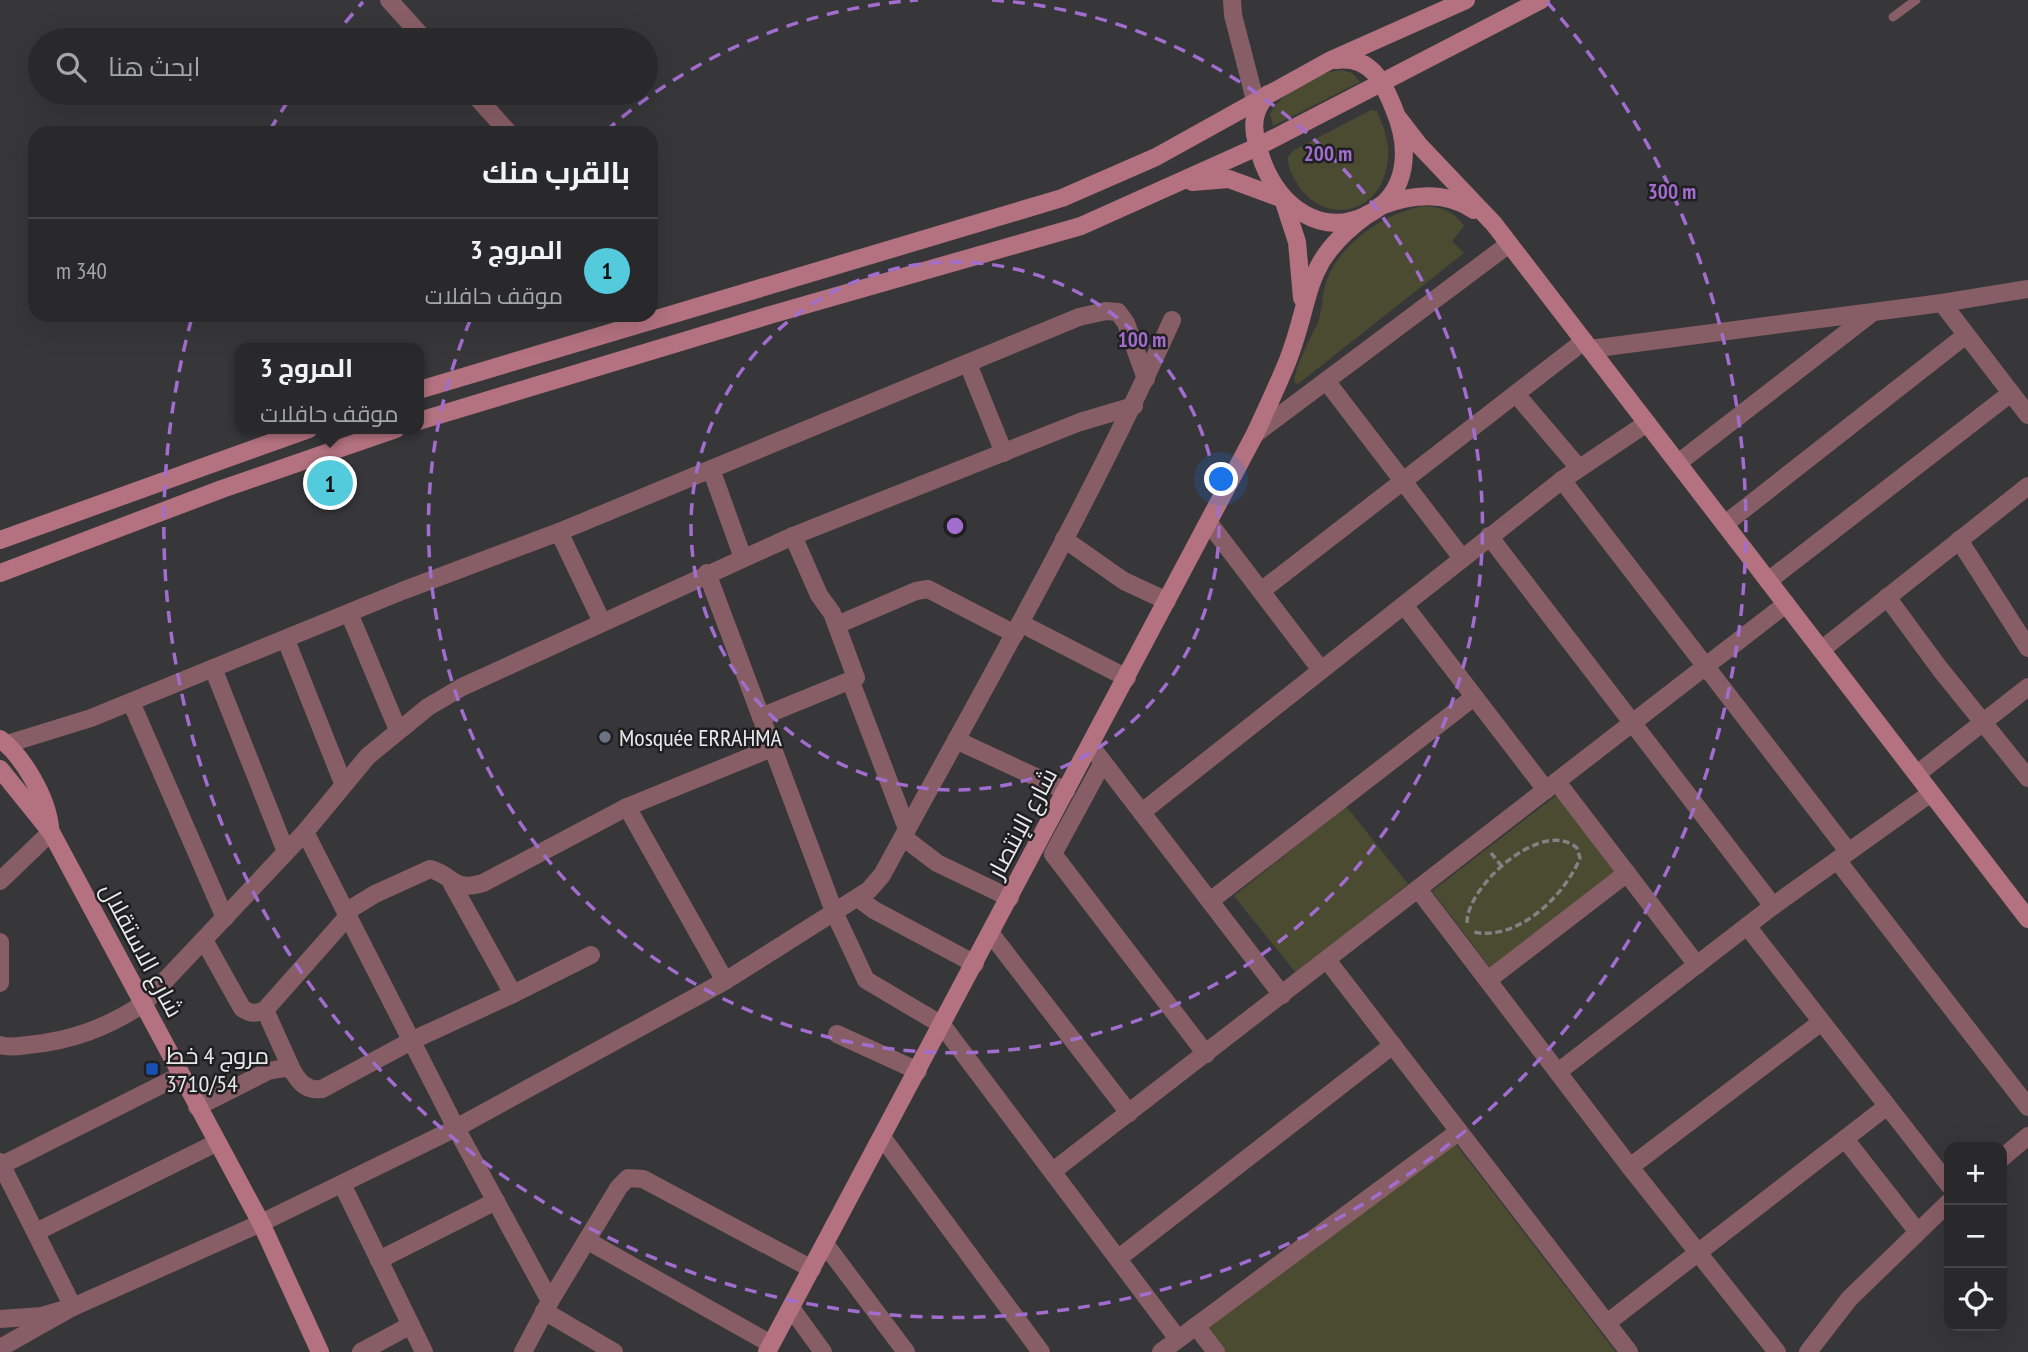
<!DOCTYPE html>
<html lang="ar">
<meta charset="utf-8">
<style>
body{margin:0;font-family:"PT Sans Narrow",Cairo,sans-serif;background:#353538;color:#f1f3f6;direction:rtl}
.controls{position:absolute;right:21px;bottom:21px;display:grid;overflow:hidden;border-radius:14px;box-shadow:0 7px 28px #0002}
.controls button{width:63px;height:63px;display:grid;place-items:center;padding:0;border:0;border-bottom:2px solid #454548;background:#29292c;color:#f1f3f6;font:35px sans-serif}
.you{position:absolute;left:1222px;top:480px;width:24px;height:24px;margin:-18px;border:5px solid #fff;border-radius:50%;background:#1a73e8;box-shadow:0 0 0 10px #1a73e833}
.badge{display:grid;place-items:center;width:46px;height:46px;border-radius:50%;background:#54cadd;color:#111;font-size:23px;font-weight:700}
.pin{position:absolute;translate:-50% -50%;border:4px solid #fff;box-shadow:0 2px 7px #0006}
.popup{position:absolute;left:235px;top:343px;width:189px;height:91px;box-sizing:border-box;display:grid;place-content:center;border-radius:14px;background:#29292c;filter:drop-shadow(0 2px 5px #0005);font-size:23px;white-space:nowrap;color:#a5a6a9}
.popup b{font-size:26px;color:#f1f3f6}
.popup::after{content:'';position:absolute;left:50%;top:100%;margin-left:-14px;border:14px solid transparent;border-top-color:#29292c}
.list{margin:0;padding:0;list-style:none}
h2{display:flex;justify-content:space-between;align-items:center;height:91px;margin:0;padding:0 28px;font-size:30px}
h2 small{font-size:23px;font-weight:400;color:#a5a6a9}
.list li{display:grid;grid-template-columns:46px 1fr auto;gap:21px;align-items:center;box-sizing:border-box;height:105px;padding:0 28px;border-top:2px solid #454548}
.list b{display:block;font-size:26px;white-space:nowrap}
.list p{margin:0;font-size:23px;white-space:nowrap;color:#a5a6a9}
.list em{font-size:23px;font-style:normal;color:#a5a6a9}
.icon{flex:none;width:38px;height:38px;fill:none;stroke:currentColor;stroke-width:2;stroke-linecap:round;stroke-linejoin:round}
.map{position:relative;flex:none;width:2028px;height:1352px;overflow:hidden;direction:ltr}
.search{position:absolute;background:#29292c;box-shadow:0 7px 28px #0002;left:28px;top:28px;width:630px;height:77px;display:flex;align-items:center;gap:18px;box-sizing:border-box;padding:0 24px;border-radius:38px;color:#a5a6a9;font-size:26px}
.panel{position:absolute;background:#29292c;box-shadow:0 7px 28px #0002;left:28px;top:126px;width:630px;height:196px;border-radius:21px;direction:rtl}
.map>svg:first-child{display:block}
.green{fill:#4a4b31}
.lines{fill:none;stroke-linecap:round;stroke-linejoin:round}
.path{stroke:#828184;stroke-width:3.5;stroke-dasharray:7 3.5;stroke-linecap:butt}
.lane{stroke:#885e66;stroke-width:9}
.street{stroke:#885e66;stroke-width:18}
.secondary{stroke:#b47280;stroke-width:18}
.ring{fill:none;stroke:#a16dce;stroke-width:3.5;stroke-dasharray:12 9}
.worship-dot{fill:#6b7280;stroke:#1f1e20;stroke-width:2.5}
.transit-dot{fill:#1a4fb4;stroke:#1f1e20;stroke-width:2.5}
.labels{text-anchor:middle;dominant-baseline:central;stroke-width:5;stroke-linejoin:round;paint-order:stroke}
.poi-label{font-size:24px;fill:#e8e7e9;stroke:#1f1e20;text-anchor:start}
.street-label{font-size:24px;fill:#e8e7e9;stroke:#1f1e20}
.centre{fill:#a16dce;stroke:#1f1e20;stroke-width:3.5}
.ring-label{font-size:21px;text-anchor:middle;font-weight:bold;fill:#a16dce;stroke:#1f1e20;stroke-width:5;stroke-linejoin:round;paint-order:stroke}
</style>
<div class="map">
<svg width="2028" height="1352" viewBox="0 0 2028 1352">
<rect width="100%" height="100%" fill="#37373a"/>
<!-- green -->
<g class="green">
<path d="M1342 70 1352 73 1360 82 1273 126 1270 114C1282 91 1317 72 1342 70Z"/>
<path d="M1371 110 1377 111C1385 130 1392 149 1386 170 1375 217 1321 224 1297 183 1292 175 1287 166 1288 157L1294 150Z"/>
<path d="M1424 206C1442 207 1454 211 1464 226L1452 241 1464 253 1298 384 1294 382C1296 363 1310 340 1318 322 1323 308 1322 292 1327 279 1342 242 1386 212 1424 206Z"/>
<polygon points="1558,794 1617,872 1491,969 1432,891"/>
<polygon points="1346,806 1408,884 1296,973 1234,896"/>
<polygon points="1452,1139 1616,1352 1225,1352 1205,1328"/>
</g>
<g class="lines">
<!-- path -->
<g class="path">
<polyline points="1491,853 1503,868"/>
<path d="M1467 923C1466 887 1542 817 1577 848L1580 858C1565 895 1518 942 1473 932"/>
</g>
<!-- lane -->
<polyline class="lane" points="1893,17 1916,0"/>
<!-- street -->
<g class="street">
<polyline points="389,0 425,40"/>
<polyline points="1232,0 1233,15 1255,100"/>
<polyline points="473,93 509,133"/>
<polyline points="1942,303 2028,415"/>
<polyline points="1590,349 1942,303 2028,289"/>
<polyline points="968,364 1004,453"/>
<polyline points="1327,382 1462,558"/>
<polyline points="1516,394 1579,468"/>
<polyline points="1255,434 1509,244"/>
<polyline points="1678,463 1872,313"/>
<polyline points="711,469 743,558"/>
<polyline points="1562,480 1848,851"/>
<polyline points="1209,523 1321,670"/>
<polyline points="1725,524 1966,335"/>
<polyline points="559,532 602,622"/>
<polyline points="1489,536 1773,906"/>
<polyline points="1064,539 1124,581 1167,601"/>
<polyline points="1959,540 2028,648"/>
<polyline points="707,573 835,914 866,980 942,1025 1178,1339"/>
<polyline points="1768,581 2011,393"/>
<polyline points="1261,591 1584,341"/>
<polyline points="1887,597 1940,669 2028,778"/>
<polyline points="1404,605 1546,790"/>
<polyline points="349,613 398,730"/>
<polyline points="1020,623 1127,678"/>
<polyline points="837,625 916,591 928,589 1015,634"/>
<polyline points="286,640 343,783"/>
<polyline points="1821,650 2028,486"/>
<polyline points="213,668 286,852"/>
<polyline points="851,682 907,829"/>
<polyline points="131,702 225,918"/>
<polyline points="761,717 856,678 832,613 819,595 793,536"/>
<polyline points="956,740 1066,791"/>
<polyline points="7,744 91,718 402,591 559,532 1079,317 1106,311 1118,312 1126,323 1146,379"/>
<polyline points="1096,753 1282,995"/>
<polyline points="1103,762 1053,854 1206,1054"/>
<polyline points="1917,774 2028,687"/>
<polyline points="1557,782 1697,965"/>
<polyline points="1142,812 1562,480 1647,423"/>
<polyline points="305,832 456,1128 550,1301"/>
<polyline points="903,837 937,863 1010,898"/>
<polyline points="1837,860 2028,1107"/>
<polyline points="0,881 51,832"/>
<polyline points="1418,889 1630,1167 1777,1352"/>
<polyline points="858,898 874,910 975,964"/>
<polyline points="1210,901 1474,697"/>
<path d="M347 911 375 894 430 869C455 876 452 892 483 883L627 807"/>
<polyline points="1747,926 1949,1185"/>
<polyline points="991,934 1129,1113"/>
<polyline points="0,942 0,983"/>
<path d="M205 942 242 1008C250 1014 255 1014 265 1010L349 915"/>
<polyline points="1327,960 1629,1352"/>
<polyline points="1488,980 1627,873"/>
<polyline points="725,981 627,807 772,748"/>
<polyline points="513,994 591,955"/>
<polyline points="265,1010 292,1070"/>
<polyline points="837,1034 918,1071"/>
<path d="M0 1045C9 1048 19 1046 28 1045 71 1041 106 1028 143 1004L305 832 368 756 428 707 462 687 793 536 1080 422 1134 406"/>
<polyline points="1558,1072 1773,906 1931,793"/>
<path d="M197 1107 268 1071 285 1068 292 1070C299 1082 306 1091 322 1089L413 1040 513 994 452 884"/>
<polyline points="882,1137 1041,1352"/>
<polyline points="1845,1139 1917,1231"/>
<polyline points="2002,1158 2028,1136"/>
<polyline points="0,1162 73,1307 0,1348"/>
<polyline points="2,1165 181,1075"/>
<polyline points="1630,1167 1820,1023"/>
<polyline points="1053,1171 1786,604"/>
<polyline points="342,1184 424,1352"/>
<polyline points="36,1232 216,1143"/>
<polyline points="588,1241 771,1344"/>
<polyline points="825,1244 906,1352"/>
<polyline points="1120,1257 1393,1045"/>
<polyline points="379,1260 496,1201"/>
<polyline points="791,1308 823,1352"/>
<polyline points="544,1311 614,1352"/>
<path d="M0 1319 42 1316 73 1307 261 1223 456 1128 725 981 869 890 882 875C982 692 1086 511 1172 320"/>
<polyline points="1607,1323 1886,1107"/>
<polyline points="1196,1326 1216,1352"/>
<polyline points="361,1352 411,1325"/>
<polyline points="523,1352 550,1301 619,1187 628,1178 643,1179 812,1269"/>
<polyline points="1161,1352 1458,1132"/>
<polyline points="1808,1352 1849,1299 1949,1202"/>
</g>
<!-- secondary -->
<g class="secondary">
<path d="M1268 94C1247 115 1254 138 1263 163 1280 206 1320 238 1367 215 1410 193 1410 147 1394 109 1383 81 1370 55 1336 60"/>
<polyline points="1399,119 1419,145 1494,224 2028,919"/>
<polyline points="1192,182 1229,179 1283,199 1297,242 1302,298"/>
<path d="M1380 206C1412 194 1445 190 1474 210"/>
<polyline points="419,390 1062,198 1156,157 1329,61 1466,0"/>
<polyline points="419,421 770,315 1081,226 1257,147 1541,0"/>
<polyline points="0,540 309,429"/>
<polyline points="0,573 222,489 396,429"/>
<path d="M0 739C23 756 47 798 50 827"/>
<polyline points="0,769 51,832 261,1223 320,1352"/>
<path d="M767 1352 1255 434C1266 410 1278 385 1288 360 1314 292 1301 263 1368 214"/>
</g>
</g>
<!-- distance rings -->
<g class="ring">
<circle cx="955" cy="526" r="264"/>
<path d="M606 131A527 527 0 0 1 918 0M992 0A527 527 0 1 1 472 316"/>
<path d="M270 130A791 791 0 0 1 292 95M332 39A791 791 0 0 1 363 2M1547 2A791 791 0 1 1 191 321"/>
</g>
<!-- markers -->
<circle class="worship-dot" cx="605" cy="737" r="7"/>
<rect class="transit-dot" x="145" y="1062" width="14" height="14" rx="3.5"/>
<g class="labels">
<!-- poi labels -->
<g class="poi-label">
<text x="619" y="737">Mosquée ERRAHMA</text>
<text x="166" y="1055">مروج 4 خط<tspan x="166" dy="28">3710/54</tspan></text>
</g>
<!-- street labels -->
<g class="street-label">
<text transform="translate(1022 823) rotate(-62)">شارع الإنتصار</text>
<text transform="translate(142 950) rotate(62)">شارع الاستقلال</text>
</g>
</g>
<circle cx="955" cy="526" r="10" class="centre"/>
<g class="ring-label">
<text x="1328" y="161">200 m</text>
<text x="1672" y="199">300 m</text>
<text x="1142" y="347">100 m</text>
</g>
</svg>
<div class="controls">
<button>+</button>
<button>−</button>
<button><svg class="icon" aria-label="locate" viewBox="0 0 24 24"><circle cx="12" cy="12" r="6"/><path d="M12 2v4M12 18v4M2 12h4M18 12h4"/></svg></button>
</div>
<div class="you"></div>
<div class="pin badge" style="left:330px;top:483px">1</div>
<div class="popup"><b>المروج 3</b>موقف حافلات</div>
<div class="search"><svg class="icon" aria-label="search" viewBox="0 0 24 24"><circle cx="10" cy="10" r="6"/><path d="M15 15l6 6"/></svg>ابحث هنا</div>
<section class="panel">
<h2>بالقرب منك<small></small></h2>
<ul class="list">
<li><span class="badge">1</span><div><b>المروج 3</b><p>موقف حافلات</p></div><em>340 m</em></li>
</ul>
</section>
</div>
